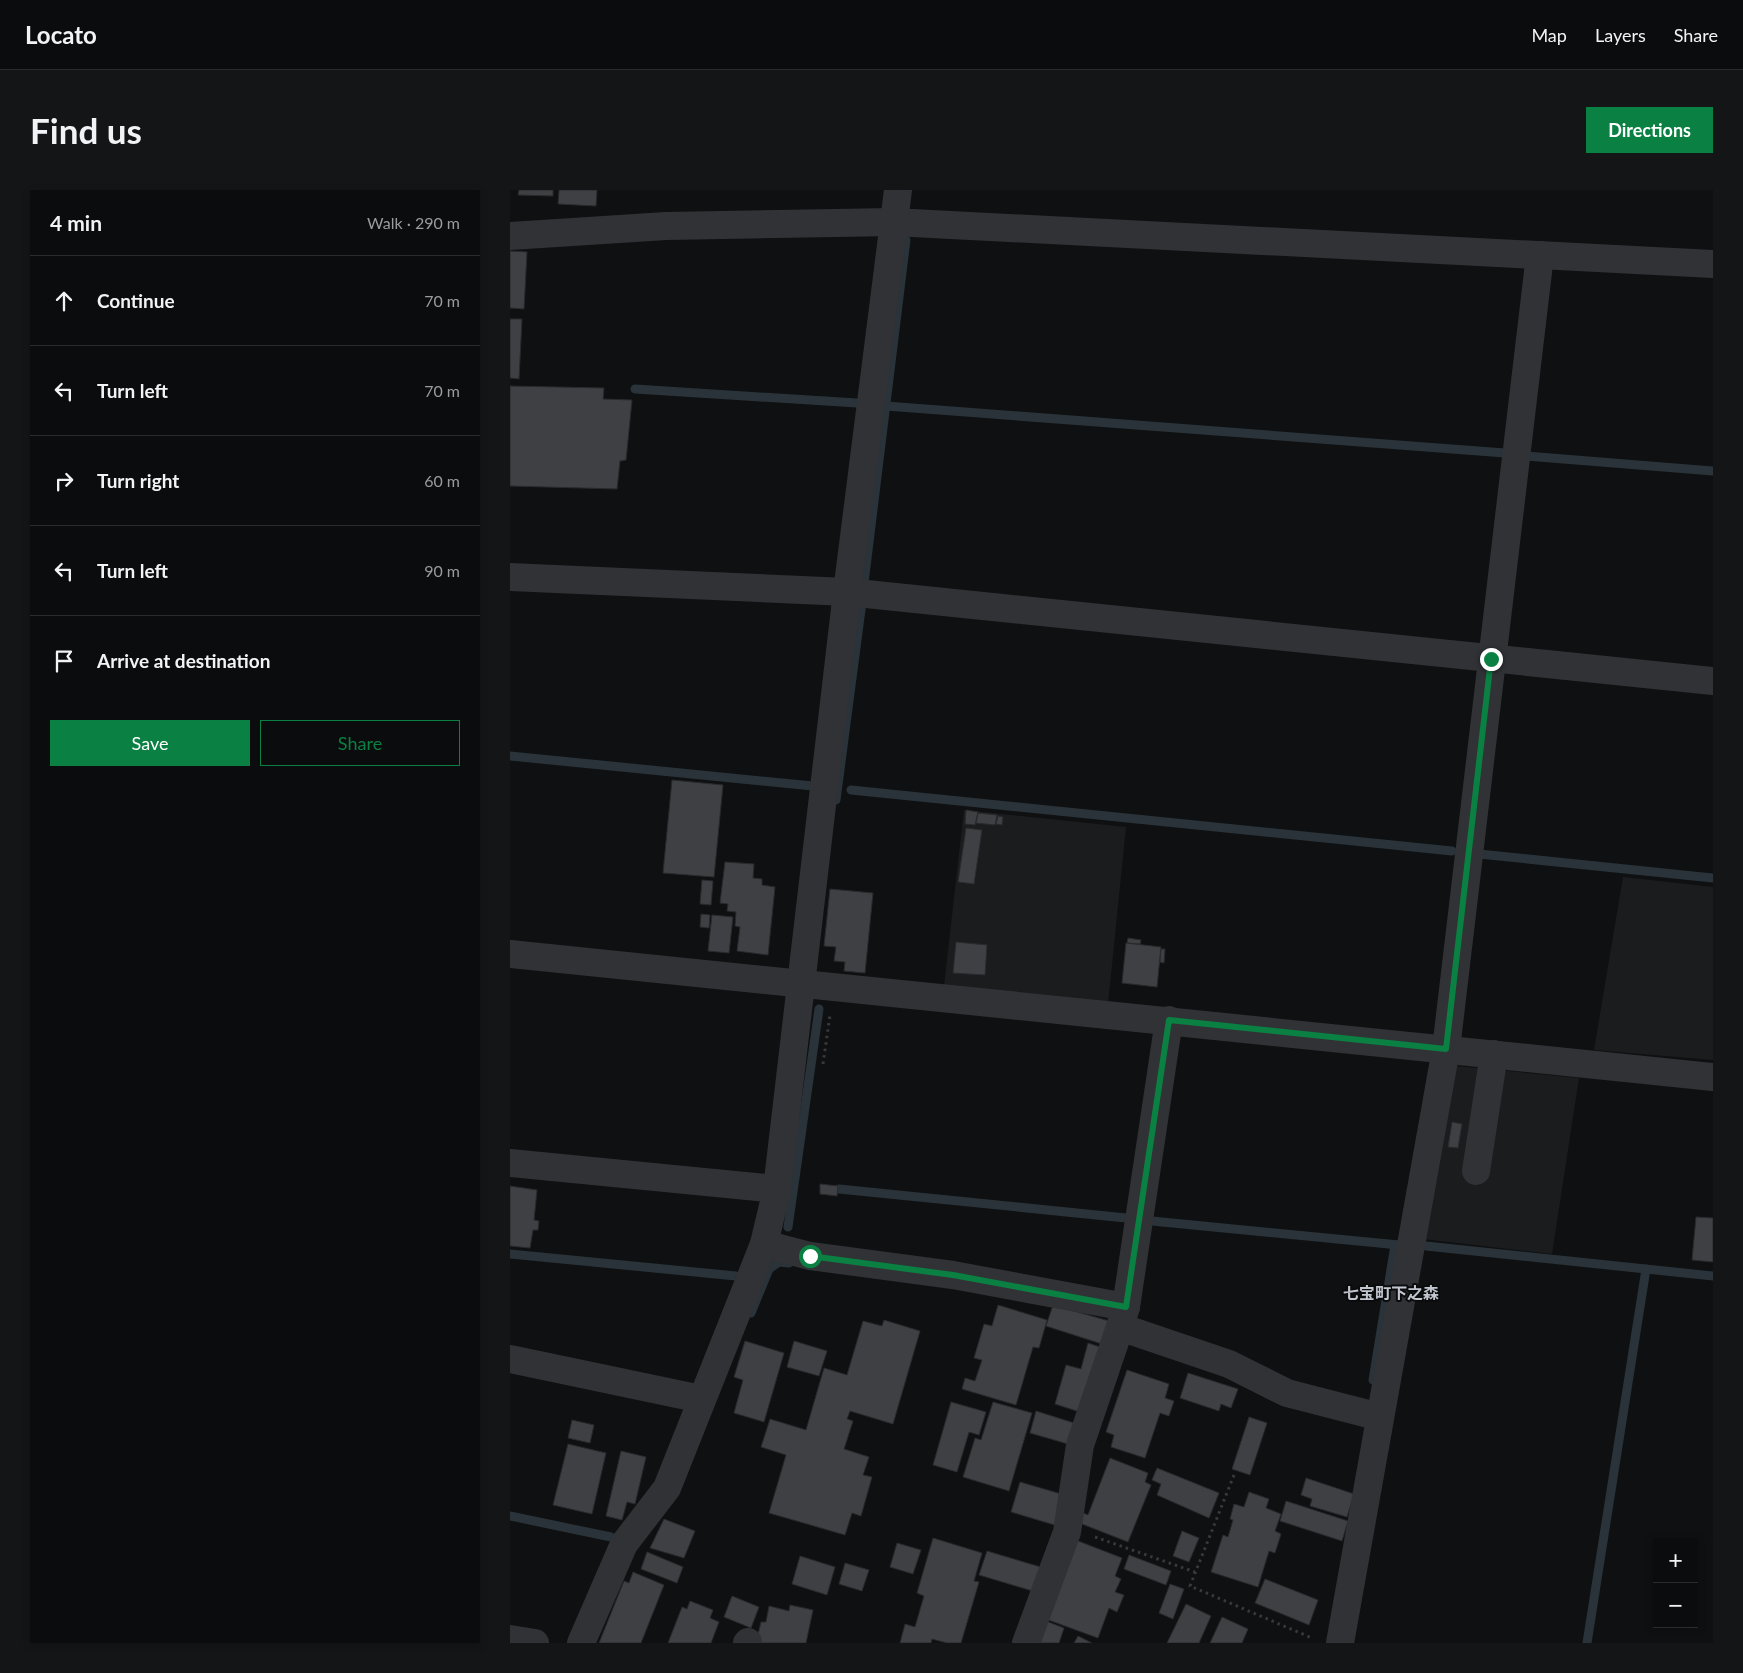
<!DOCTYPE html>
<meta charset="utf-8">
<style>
body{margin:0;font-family:Lato,"Noto Sans JP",sans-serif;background:#141516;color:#f1f3f6}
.controls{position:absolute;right:15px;bottom:15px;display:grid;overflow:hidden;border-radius:0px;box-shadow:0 2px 8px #0003}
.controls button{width:45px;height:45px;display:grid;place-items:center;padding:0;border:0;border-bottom:1px solid #2b2c2e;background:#0b0c0d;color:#f1f3f6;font:25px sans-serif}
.stop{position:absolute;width:15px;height:15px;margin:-11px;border:4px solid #0b8043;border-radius:50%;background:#fff}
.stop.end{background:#0b8043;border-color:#fff;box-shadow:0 1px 5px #0008}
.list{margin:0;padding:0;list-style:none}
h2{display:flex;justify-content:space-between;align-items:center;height:65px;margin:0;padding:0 20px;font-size:21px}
h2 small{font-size:16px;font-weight:400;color:#9a9b9d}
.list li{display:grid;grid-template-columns:32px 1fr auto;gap:15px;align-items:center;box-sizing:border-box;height:90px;padding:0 20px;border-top:1px solid #2b2c2e}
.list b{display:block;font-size:19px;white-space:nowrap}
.list em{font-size:16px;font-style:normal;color:#9a9b9d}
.actions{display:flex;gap:10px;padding:15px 20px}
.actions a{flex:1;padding:11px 0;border:1px solid #0b8043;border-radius:0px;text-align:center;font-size:18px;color:#0b8043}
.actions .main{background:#0b8043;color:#fff}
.icon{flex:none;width:28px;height:28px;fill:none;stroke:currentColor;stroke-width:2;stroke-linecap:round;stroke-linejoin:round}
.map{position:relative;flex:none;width:1203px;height:1453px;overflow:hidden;border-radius:0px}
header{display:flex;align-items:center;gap:30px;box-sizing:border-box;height:70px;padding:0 25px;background:#0b0c0d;border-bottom:1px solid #2b2c2e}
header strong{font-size:24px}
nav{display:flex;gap:28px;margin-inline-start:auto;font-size:18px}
.intro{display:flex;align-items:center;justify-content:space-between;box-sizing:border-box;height:120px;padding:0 30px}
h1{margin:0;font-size:35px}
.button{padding:12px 22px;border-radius:0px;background:#0b8043;color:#fff;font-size:18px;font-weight:700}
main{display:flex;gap:30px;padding:0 30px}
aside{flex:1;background:#0b0c0d;border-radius:0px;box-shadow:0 2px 8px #0003}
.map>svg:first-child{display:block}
.built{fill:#1b1c1e}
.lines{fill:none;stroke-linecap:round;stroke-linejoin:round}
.stream{stroke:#293339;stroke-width:9}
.building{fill:#3e4044;stroke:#292a2d}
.path{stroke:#37393d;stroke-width:3;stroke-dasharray:2.5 4;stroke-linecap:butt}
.minor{stroke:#313236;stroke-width:28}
.route{stroke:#0b8043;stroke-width:6}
.labels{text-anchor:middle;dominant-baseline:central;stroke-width:4;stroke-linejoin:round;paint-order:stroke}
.quarter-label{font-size:16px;font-weight:bold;fill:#c2c6ce;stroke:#0a0b0c}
</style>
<header>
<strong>Locato</strong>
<nav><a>Map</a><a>Layers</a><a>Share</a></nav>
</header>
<div class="intro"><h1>Find us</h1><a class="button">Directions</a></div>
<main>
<aside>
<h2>4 min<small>Walk · 290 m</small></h2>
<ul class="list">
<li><svg class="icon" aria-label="ahead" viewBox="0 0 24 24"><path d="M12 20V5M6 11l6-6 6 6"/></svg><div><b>Continue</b></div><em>70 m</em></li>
<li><svg class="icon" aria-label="left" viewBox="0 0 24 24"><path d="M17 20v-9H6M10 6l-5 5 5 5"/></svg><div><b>Turn left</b></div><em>70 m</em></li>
<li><svg class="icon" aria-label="right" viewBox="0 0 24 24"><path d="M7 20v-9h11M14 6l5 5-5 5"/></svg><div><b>Turn right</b></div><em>60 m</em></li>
<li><svg class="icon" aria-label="left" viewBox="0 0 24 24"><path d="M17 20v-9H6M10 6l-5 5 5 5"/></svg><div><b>Turn left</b></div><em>90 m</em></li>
<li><svg class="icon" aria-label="arrive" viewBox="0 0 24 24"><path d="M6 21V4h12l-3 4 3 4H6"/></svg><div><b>Arrive at destination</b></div></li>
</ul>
<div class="actions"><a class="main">Save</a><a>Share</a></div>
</aside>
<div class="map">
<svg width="1203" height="1453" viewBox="0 0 1203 1453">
<rect width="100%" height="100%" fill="#0f1011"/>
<!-- built -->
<g class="built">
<polygon points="454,620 616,637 598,814 434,796"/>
<polygon points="1113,687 1203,697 1203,870 1084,860"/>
<polygon points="946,876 1069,888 1042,1064 913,1049"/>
</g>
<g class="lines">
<!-- stream -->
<g class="stream">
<polyline points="125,199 347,213"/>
<polyline points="376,216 995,263"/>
<polyline points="1016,266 1203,281"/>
<polyline points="354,393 396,50"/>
<polyline points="0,566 303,596"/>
<polyline points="341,600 942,661"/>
<polyline points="326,610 352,412"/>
<polyline points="969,664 1203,688"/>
<polyline points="329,999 626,1029"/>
<polyline points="642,1031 889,1055"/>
<polyline points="278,1037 309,819"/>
<polyline points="916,1056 1203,1086"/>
<polyline points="0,1064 226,1086"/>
<polyline points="241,1123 259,1079 269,1072 279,1073"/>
<polyline points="863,1190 885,1055"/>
<polyline points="0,1326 101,1347"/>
<polyline points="1077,1453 1136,1079"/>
</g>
</g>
<!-- building -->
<g class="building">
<polygon points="9,0 43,0 43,6 8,5"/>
<polygon points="49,0 87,0 86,16 48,14"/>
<polygon points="0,61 17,62 14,119 0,118"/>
<polygon points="0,129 12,129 9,189 0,188"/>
<polygon points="0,196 94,198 93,209 122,210 116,270 110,271 107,299 0,296"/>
<polygon points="162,590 213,595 204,687 153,683"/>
<polygon points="456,620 468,622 465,635 455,634"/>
<polygon points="468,623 487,625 485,635 466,633"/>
<polygon points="488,626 493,627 492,635 486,634"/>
<polygon points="456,638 472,640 464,694 448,692"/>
<polygon points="215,672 244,674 243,688 252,689 252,695 265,697 258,765 227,761 230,737 225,736 226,722 217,721 218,714 210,713"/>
<polygon points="192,690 203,691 201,715 190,714"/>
<polygon points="320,699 363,703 355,783 334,781 335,772 324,771 326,757 314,756"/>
<polygon points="191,724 200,725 199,738 190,737"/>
<polygon points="202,725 223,727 219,763 198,761"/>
<polygon points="618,748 631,750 630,754 617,753"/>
<polygon points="446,752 477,755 475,785 443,783"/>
<polygon points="616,753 651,757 647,797 612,793"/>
<polygon points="651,759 655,759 654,773 650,772"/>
<polygon points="942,932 952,934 948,958 938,957"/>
<polygon points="310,994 328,996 327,1006 310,1004"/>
<polygon points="0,996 27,1000 24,1030 29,1031 28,1040 23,1040 20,1058 0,1056"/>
<polygon points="1186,1027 1203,1028 1203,1072 1182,1070"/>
<polygon points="488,1115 537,1130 529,1158 523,1157 506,1215 452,1199 455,1188 465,1191 472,1170 464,1168 474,1134 482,1136"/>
<polygon points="543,1115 599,1131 592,1154 536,1136"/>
<polygon points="374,1130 410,1141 383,1234 340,1221 337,1229 343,1231 334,1259 359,1267 353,1285 362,1287 351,1326 342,1323 335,1345 259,1323 276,1265 251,1257 260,1229 296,1240 314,1178 337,1185 353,1131 372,1136"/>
<polygon points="235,1151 274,1163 254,1232 224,1223 233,1190 224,1187"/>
<polygon points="284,1151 317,1161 309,1186 277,1177"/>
<polygon points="578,1153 593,1158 573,1223 545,1214 556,1175 571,1179"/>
<polygon points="617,1180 659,1194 655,1208 664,1211 659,1226 650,1223 635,1268 601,1257 604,1245 596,1242"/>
<polygon points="678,1183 728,1199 721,1218 711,1214 709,1221 670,1208"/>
<polygon points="441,1212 476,1222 469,1245 459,1242 447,1282 423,1275"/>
<polygon points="483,1212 522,1223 499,1301 453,1287 465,1248 471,1250"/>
<polygon points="526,1221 564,1233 558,1254 520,1243"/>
<polygon points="739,1227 757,1233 740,1285 722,1279"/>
<polygon points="62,1230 84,1235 80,1253 58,1248"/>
<polygon points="58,1254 96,1263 82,1324 43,1315"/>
<polygon points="111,1261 136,1267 125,1314 117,1312 112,1330 96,1326"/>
<polygon points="600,1268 638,1283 635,1292 641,1295 618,1352 567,1332 571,1322 578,1325"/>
<polygon points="647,1278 709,1303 699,1328 647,1305 651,1294 642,1290"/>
<polygon points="796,1288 844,1304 837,1327 800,1316 802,1309 791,1305"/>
<polygon points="510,1292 558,1306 548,1336 501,1322"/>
<polygon points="739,1302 759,1309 756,1318 771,1324 765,1341 771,1344 765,1363 759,1361 748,1397 701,1382 713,1345 718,1347 723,1330 720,1329 724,1314 734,1317"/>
<polygon points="776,1311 838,1331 832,1351 770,1331"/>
<polygon points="154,1329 185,1341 174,1368 140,1358"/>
<polygon points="672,1341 689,1348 679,1372 663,1366"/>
<polygon points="423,1348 472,1363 464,1391 469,1392 451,1453 437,1453 422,1449 421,1453 390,1453 395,1434 405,1437 414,1406 407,1403"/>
<polygon points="563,1349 612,1368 605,1386 611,1389 605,1402 614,1405 607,1422 599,1418 588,1448 533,1428"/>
<polygon points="387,1353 411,1360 403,1384 380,1377"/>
<polygon points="477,1361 534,1378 526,1402 469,1385"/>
<polygon points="137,1362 173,1377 167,1393 131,1379"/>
<polygon points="619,1365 661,1381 656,1395 614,1379"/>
<polygon points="290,1366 325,1377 317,1405 282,1394"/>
<polygon points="335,1373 359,1380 352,1401 329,1394"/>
<polygon points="123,1382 154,1395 131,1453 89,1453 114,1391 119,1393"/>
<polygon points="755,1389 808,1410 799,1435 745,1413"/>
<polygon points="660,1394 674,1399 663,1429 649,1423"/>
<polygon points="222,1406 249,1417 241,1438 214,1427"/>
<polygon points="180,1411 203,1420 200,1428 209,1432 201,1453 158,1453 172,1417 177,1419"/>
<polygon points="676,1414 701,1426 689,1453 657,1453"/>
<polygon points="280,1415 303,1420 296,1453 246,1453 251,1432 256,1432 259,1416 279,1421"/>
<polygon points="712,1427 738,1439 732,1453 700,1453"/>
<polygon points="533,1430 554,1438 549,1453 526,1453"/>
<polygon points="568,1446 582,1453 564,1453"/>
</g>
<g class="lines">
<!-- path -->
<g class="path">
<polyline points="313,874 320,825"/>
<polyline points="724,1285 680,1396 802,1448"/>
<polyline points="585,1347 685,1382"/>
</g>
<!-- minor -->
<g class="minor">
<polyline points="0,46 156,36 383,32 1203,74"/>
<polyline points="0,387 337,402 1203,491"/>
<polyline points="0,764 1203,887"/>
<polyline points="659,830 616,1117 610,1137 719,1174 777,1203 870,1227"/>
<polyline points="0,973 267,999"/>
<polyline points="966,981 984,864"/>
<polyline points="254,1054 300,1066 443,1085 616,1117"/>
<polyline points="0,1169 191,1209"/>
<polyline points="0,1449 25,1453"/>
<polyline points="71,1453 114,1354 157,1298 254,1054 267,999 337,402 388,0"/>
<polyline points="237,1453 238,1452"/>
<polyline points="516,1453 557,1342 570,1255 610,1137"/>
<polyline points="830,1453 936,859 1030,65"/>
</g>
</g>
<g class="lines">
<!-- route -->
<polyline class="route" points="300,1066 443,1085 616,1117 659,830 936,859 981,469"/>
</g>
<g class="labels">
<!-- quarter labels -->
<g class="quarter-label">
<text x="881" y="1102">七宝町下之森</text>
</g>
</g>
</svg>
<div class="controls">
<button>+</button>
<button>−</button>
</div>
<div class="stop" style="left:300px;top:1066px"></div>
<div class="stop end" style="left:981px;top:469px"></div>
</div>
</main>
